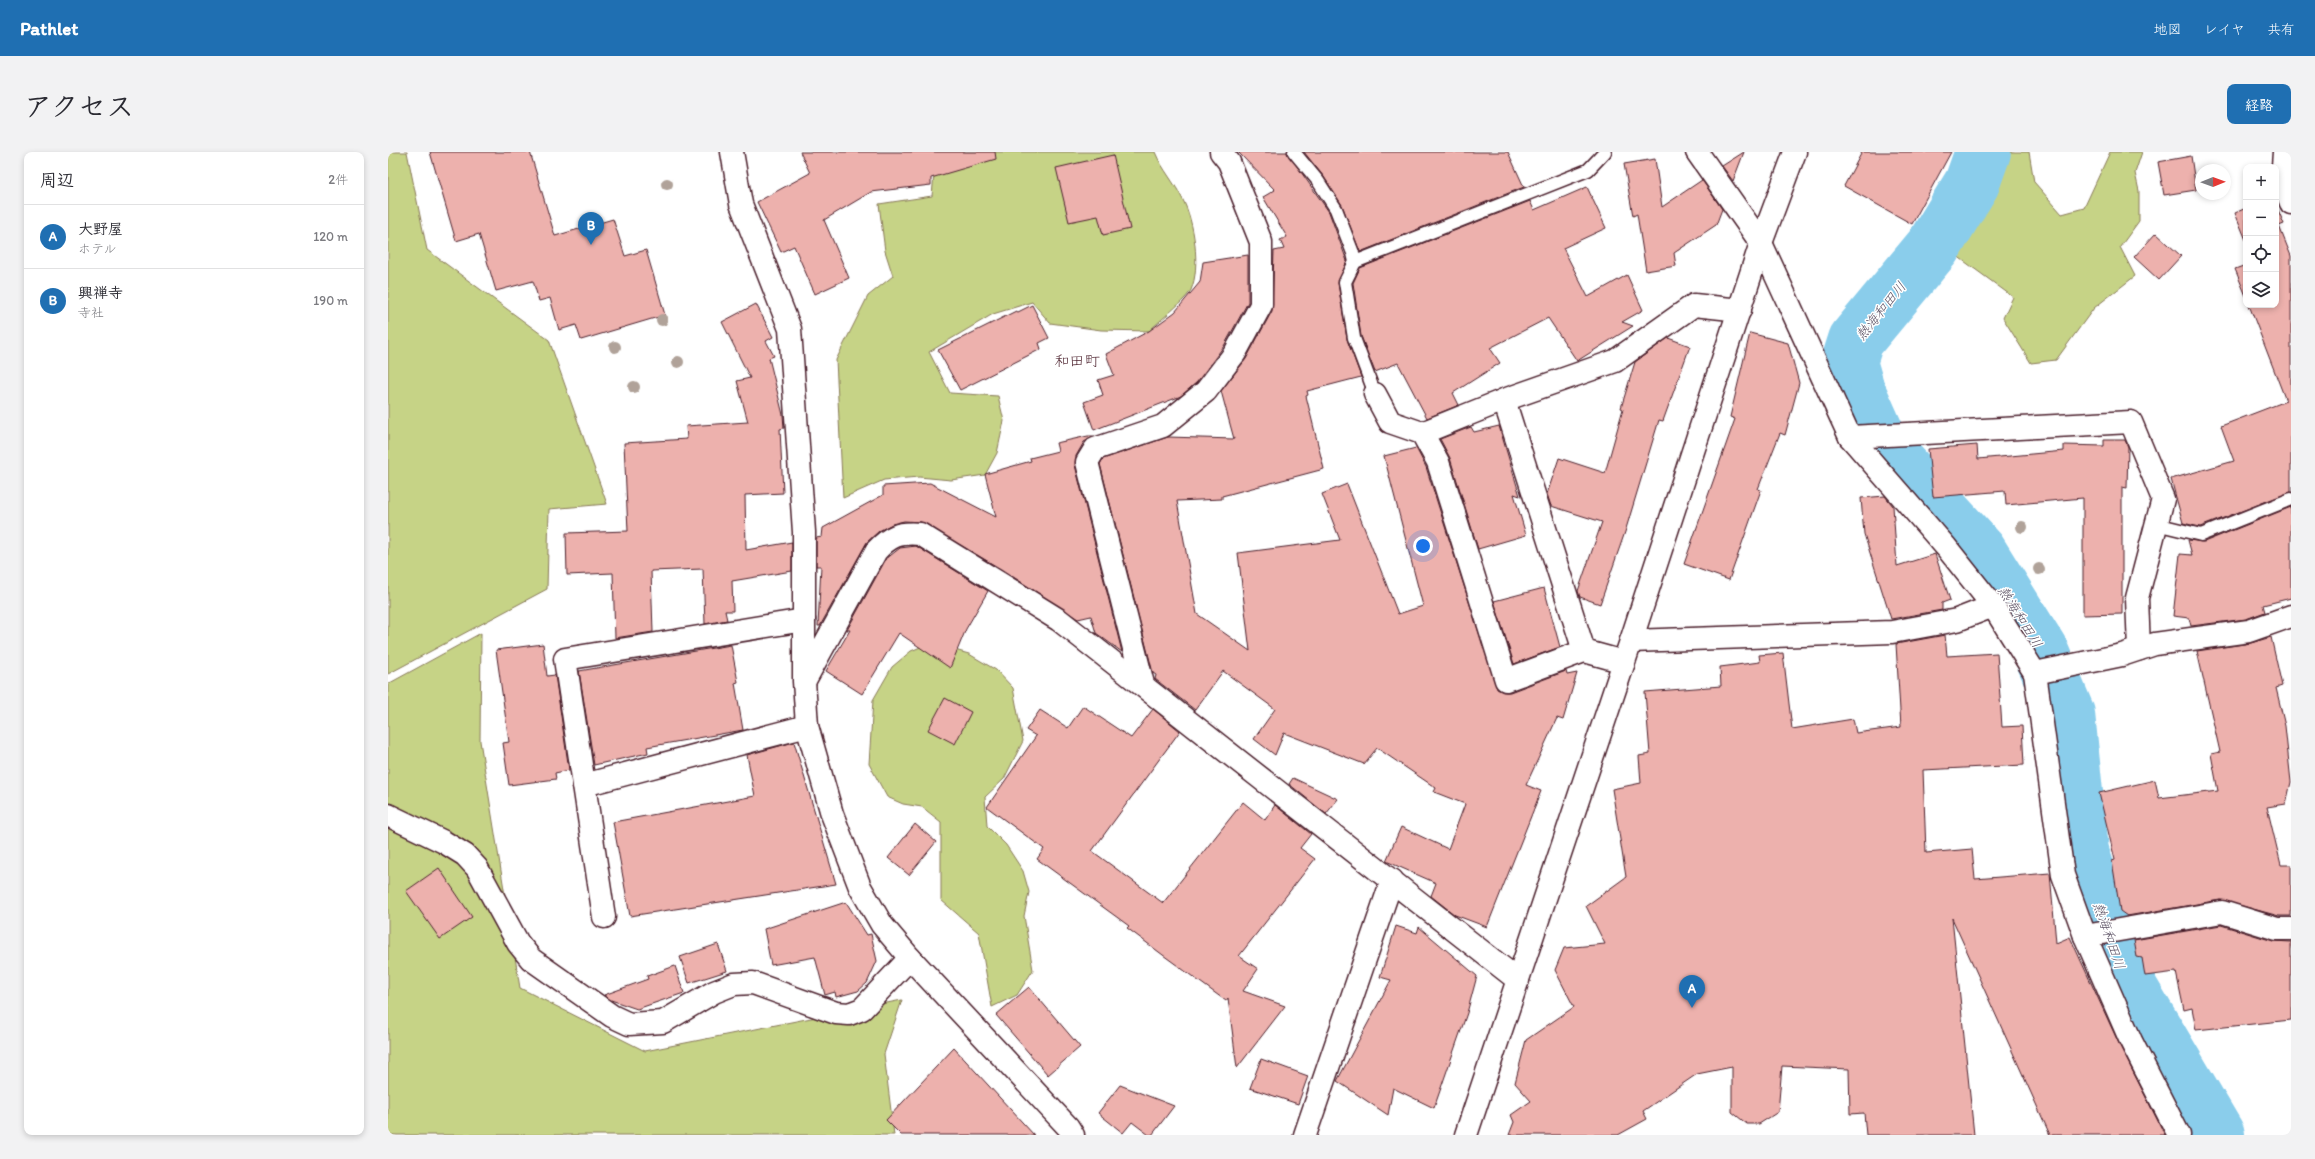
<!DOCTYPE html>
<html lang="ja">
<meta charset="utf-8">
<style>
body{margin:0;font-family:Itim,"Klee One",sans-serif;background:#f2f2f3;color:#2b2b33}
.controls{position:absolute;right:12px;top:12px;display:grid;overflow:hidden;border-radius:8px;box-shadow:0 2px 6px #0003}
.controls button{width:36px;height:36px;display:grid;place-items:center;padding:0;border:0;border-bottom:1px solid #e1e1e2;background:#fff;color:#2b2b33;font:20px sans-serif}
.compass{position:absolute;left:1807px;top:12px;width:36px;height:36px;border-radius:50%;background:#fff;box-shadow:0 2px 6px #0003;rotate:89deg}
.you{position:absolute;left:1035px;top:394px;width:14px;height:14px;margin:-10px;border:3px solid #fff;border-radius:50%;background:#1a73e8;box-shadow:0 0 0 6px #1a73e833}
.badge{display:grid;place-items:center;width:26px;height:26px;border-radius:50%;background:#1f6fb2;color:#fff;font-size:13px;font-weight:700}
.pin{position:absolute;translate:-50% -33px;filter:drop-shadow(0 1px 2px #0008)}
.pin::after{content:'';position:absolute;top:21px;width:14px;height:12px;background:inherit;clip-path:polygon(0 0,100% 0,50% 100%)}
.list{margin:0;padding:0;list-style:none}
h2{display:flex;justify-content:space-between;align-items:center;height:52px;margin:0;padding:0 16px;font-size:17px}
h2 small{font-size:13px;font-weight:400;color:#7c7c81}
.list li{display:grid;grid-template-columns:26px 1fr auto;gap:12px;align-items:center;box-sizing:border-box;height:64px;padding:0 16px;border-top:1px solid #e1e1e2}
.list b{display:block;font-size:15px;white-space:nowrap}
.list p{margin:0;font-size:13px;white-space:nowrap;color:#7c7c81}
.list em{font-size:13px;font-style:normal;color:#7c7c81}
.icon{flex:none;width:22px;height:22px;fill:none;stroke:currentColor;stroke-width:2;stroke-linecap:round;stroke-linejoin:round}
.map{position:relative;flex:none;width:1903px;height:983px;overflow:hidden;border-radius:8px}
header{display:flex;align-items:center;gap:24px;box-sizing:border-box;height:56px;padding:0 20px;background:#1f6fb2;color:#fff}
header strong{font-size:19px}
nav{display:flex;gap:22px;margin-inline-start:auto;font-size:14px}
.intro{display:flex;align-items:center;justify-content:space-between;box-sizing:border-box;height:96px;padding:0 24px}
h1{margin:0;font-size:28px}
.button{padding:10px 18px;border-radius:8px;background:#1f6fb2;color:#fff;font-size:14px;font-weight:700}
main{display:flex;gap:24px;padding:0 24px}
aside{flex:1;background:#fff;border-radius:8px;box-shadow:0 2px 6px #0003}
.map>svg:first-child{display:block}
.green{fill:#c6d386;stroke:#887958}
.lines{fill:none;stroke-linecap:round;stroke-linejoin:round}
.river{stroke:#8acdeb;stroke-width:56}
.building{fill:#edb1ad;stroke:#4a1f2b}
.service-casing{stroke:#4a1f2b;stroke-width:15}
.minor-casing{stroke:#4a1f2b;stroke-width:25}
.tertiary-casing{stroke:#4a1f2b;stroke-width:25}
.service{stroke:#fff;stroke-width:12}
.minor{stroke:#fff;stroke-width:22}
.tertiary{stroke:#fff;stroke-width:22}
.tree{fill:#b0a299}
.labels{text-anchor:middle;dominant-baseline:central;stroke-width:3;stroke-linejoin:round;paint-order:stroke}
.water-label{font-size:14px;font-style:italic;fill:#5d5365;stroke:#fff}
.quarter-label{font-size:15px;fill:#4a1f2b;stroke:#fff}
</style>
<header>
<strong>Pathlet</strong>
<nav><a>地図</a><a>レイヤ</a><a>共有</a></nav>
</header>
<div class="intro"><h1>アクセス</h1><a class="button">経路</a></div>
<main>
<aside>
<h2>周辺<small>2件</small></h2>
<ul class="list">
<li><span class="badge">A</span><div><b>大野屋</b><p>ホテル</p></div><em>120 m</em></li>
<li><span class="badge">B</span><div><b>興禅寺</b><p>寺社</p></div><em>190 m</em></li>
</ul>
</aside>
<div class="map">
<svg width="1903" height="983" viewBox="0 0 1903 983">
<rect width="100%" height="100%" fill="#fff"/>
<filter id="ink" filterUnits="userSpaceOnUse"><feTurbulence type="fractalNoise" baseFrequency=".025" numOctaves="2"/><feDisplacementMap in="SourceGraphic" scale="8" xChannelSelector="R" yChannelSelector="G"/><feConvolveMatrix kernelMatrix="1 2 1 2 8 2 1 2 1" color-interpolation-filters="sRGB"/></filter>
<g filter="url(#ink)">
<!-- green -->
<g class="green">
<polygon points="0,0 19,0 39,98 161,188 219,352 161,357 159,437 0,522"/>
<path d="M548 0H767C774 17 787 31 795 48 806 69 813 115 803 138 799 147 770 170 761 179L713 178 662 171 644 150 605 162 541 200 562 241 610 244 616 269 609 301 597 323 563 328 531 325 496 328 455 346 448 208 480 144 505 124 497 99 491 52 544 44Z"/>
<polygon points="1612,0 1641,0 1646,30 1674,62 1696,56 1722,0 1754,0 1747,21 1751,39 1751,69 1732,95 1747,124 1706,156 1668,208 1643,211 1615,166 1625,145 1565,101 1586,67"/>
<polygon points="93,481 92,589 132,836 257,899 514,848 496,902 506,983 0,983 0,532"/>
<polygon points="542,491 581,502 608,518 625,536 635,589 616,627 597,645 599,674 618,693 635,719 641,740 636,764 645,818 629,843 604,855 591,781 553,748 553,670 534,655 515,652 499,645 481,612 485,548 504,515 523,499"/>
</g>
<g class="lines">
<!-- river -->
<polyline class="river" points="1595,0 1584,31 1545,95 1468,188 1461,210 1469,238 1494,294 1591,400 1652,498 1679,562 1693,699 1731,818 1829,983"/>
</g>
<!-- building -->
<g class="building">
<polygon points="42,0 142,0 167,84 225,67 237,104 258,98 277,163 193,188 188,173 171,178 162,146 151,149 145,129 108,139 91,82 68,89"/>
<polygon points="412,0 607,0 608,7 543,26 543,33 483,40 436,68 461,126 427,142 406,94 393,100 369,50 422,21"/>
<polygon points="850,0 899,0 941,60 959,109 950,131 959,187 973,225 919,239 920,243 918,244 936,317 834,344 834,347 789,349 809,462 862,499 850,401 952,388 934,342 959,332 1010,462 1035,454 996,304 1028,296 1038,315 1109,537 1115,540 1122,540 1178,519 1179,523 1189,521 1175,568 1169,566 1138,633 1153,639 1099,775 1067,763 1043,744 1048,731 998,709 1013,675 1060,697 1077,652 1046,640 1048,636 989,596 976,612 896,581 887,603 866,587 887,557 835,519 807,558 767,527 768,523 765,521 712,312 715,307 780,285 846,287 833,239 858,207 884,159 886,99 896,97 892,88 899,85 875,45 887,38"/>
<polygon points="916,0 1120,0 1136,35 972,100 954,53 936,25"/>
<polygon points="1356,0 1345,29 1334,14"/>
<polygon points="1474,0 1563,0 1524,72 1456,34"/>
<polygon points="725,3 742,77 715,83 710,64 681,70 668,16"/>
<polygon points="1803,4 1808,38 1776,43 1770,10"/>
<polygon points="1267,7 1274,55 1314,28 1334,57 1328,73 1286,101 1288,114 1258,119 1249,62 1245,64 1236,12"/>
<polygon points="1199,35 1218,76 1175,96 1200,145 1239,123 1255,158 1234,170 1245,174 1189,209 1160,166 1102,196 1112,211 1065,241 1071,253 1039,266 1010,211 987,220 973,184 965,131 972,116 1142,49 1146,58"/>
<polygon points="1888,53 1896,72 1891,74 1903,104 1903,340 1812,375 1795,371 1783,327 1846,309 1833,274 1898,249 1861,153 1888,153"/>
<polygon points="1858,56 1858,88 1847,61"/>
<polygon points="1768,81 1793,104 1771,128 1746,105"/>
<polygon points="860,103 860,150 836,194 809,230 793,244 706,278 696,250 715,243 710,228 726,223 718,202 761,179 787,160 812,130 815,110"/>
<polygon points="1858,113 1858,144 1847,117"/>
<polygon points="368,152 385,185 378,189 386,204 381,206 395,263 396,276 392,277 395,341 357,343 358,398 404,390 404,419 344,429 345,459 337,459 339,468 317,472 315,417 263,419 265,480 227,486 225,421 179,423 178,381 240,379 236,291 299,287 298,274 360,270 349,229 362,226 334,170"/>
<polygon points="644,153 661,186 651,191 653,197 572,238 550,198 628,159 630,160"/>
<polygon points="1362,181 1400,191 1411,231 1397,283 1392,281 1370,337 1373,338 1341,428 1296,412 1347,267 1342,265"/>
<polygon points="1280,186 1302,194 1275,269 1271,268 1237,380 1212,452 1192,445 1190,439 1214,370 1163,354 1159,342 1171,306 1217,321 1235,257 1233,256 1247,210"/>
<polygon points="1111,274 1132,344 1126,342 1138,383 1090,397 1062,306 1052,287 1083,275 1086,280"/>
<polygon points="700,284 707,284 696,290 688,304 687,313 734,500 708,481 703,464 690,467 613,417 533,370 516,369 504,372 491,379 479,390 432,474 430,474 433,414 428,414 428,386 434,385 435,376 495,343 495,334 542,331 608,365 597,322 643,309 642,306 670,299 668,291"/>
<polygon points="1716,288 1737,288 1740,295 1739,336 1734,335 1734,462 1695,463 1695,346 1618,353 1617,339 1545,345 1540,297 1589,293 1590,307 1676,299 1676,293 1716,294"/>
<polygon points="1497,344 1505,354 1509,414 1547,402 1562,448 1554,451 1554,458 1503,467 1476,382 1473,346"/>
<polygon points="1903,355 1903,446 1875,453 1877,460 1858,467 1803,474 1801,466 1785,464 1792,402 1804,403 1800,388 1816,390"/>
<polygon points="528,394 600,439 578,477 562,516 511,481 474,542 438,519 462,478 459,478 498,407 512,396"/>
<polygon points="1156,436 1172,495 1126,512 1106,449"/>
<polygon points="1557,483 1559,504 1609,501 1614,575 1634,574 1636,613 1535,618 1538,701 1584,697 1587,727 1662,721 1668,791 1682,785 1732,894 1777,983 1662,983 1564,766 1586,983 1478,983 1476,961 1462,962 1461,917 1394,914 1390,960 1371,972 1359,972 1344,960 1344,915 1309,922 1255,959 1259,967 1230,983 1121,983 1126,970 1123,963 1143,949 1127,931 1138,888 1186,855 1167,818 1176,796 1217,792 1198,754 1238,725 1224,637 1253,631 1251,604 1262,602 1257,540 1333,534 1332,515 1372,510 1371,503 1395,501 1404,577 1465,567 1468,581 1513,575 1508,492"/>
<polygon points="1883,485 1894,534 1888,536 1897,574 1903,630 1898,652 1879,655 1893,713 1903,713 1903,764 1891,764 1832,748 1739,764 1732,759 1724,709 1727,708 1711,641 1767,628 1771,646 1830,639 1823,602 1832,600 1809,499 1863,491"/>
<polygon points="155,492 159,524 167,523 181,618 167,621 168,627 121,633 115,591 121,590 108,498"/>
<polygon points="343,493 350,530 347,531 355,578 259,595 260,601 206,613 191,519"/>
<polygon points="557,546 583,560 567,592 540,578"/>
<polygon points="695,554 743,586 765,557 792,579 704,699 775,751 855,650 877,668 887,653 923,682 912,696 927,707 851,804 870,817 855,839 897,854 849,916 840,846 838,849 775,803 739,776 741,774 649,707 656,697 599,655 648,584 638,578 652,558 680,576"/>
<polygon points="406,590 448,732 242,764 225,670 367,644 359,603"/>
<polygon points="905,626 950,647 938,662 901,632"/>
<polygon points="527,672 548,690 521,723 500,706"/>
<polygon points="51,716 84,765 52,787 18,739"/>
<polygon points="458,750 479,783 483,782 489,809 479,831 470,839 448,845 447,840 437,843 427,805 383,813 376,777"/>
<polygon points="1833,773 1885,789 1903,790 1903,868 1808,878 1804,856 1796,858 1788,820 1757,824 1754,806 1749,805 1746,788"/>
<polygon points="1008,774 1029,781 1031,775 1089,824 1079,861 1046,956 1005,936 1000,963 949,929 1003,828 992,825"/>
<polygon points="330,792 339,819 301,831 292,805"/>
<polygon points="287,814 296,841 249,857 223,848 216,843 260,827 259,824"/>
<polygon points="641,835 692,895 660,923 608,863"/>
<polygon points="566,896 646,983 513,983 498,968"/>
<polygon points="873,907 920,924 910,952 862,936"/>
<polygon points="732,933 786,954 764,983 761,983 744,970 735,981 710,961"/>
</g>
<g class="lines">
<defs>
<g id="service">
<polyline points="906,0 930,29 948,57 965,101 967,110 957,130 966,186 987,242"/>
<polyline points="967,110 1200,18 1217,0"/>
<polyline points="1768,372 1813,383 1903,347"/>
</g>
<g id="minor">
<polyline points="344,0 353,52 402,177 416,380 416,529 419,574 444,662 472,735 494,773 522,806 680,975 685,983"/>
<polyline points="1309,0 1373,91 1462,285 1558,395 1605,454"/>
<polyline points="1896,0 1894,28 1903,51"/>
<polyline points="987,242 1002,270 1034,281 1050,310 1118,528 1196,499 1236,510"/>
<polyline points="1116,248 1227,209 1306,153 1352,158"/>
<polyline points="1034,281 1116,248 1196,499"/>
<polyline points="1462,285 1743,270 1775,347 1749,446 1751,497"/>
<polyline points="1243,489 1504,480 1569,468 1605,454 1647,521 1734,503 1767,492 1861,479 1903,464"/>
<polyline points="1647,521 1675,723 1697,784 1743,889 1791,983"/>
<path d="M417 528 488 399C502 384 511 380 532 382L671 468 1130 828"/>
<polyline points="755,532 699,310 707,297 775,274 818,239 847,201 873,153 873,90 841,10 833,0"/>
<polyline points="196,633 419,574"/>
<polyline points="0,663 56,690 77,703 89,716 130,791 143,807 224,864 241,872 275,870 326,840 346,832 365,831 448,861 461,862 474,857 522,806"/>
<polyline points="216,765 177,507 416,468"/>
<polyline points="1697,784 1834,760 1889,777 1903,777"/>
<polyline points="917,983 1004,728"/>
</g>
<polyline id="tertiary" points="1078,983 1243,489 1373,91 1407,0"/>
</defs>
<!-- service casing -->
<use href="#service" class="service-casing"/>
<!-- minor casing -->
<use href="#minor" class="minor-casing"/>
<!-- tertiary casing -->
<use href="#tertiary" class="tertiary-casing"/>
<!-- service -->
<use href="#service" class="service"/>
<!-- minor -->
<use href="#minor" class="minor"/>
<!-- tertiary -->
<use href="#tertiary" class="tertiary"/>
</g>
<!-- trees -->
<g class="tree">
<circle cx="279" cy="32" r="6"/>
<circle cx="274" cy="168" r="6"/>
<circle cx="227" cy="195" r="6"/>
<circle cx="290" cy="210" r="6"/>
<circle cx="246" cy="235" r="6"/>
<circle cx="1634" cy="375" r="6"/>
<circle cx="1651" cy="417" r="6"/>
</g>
</g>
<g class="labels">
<!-- water labels -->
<g class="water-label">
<text transform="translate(1493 159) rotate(-51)">熱海和田川</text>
<text transform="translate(1632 465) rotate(58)">熱海和田川</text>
<text transform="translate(1721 784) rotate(71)">熱海和田川</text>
</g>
<!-- quarter labels -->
<g class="quarter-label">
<text x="689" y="209">和田町</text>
</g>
</g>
</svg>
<div class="controls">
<button>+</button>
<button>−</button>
<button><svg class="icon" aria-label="locate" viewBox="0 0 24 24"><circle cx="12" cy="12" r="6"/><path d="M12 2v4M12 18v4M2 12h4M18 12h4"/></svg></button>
<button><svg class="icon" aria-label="layers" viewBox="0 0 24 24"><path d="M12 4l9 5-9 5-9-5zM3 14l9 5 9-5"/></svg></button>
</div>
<svg class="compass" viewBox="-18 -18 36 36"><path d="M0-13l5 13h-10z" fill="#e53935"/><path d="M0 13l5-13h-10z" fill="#7c7c81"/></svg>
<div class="you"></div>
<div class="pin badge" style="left:1304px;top:856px">A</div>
<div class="pin badge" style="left:203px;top:93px">B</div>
</div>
</main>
